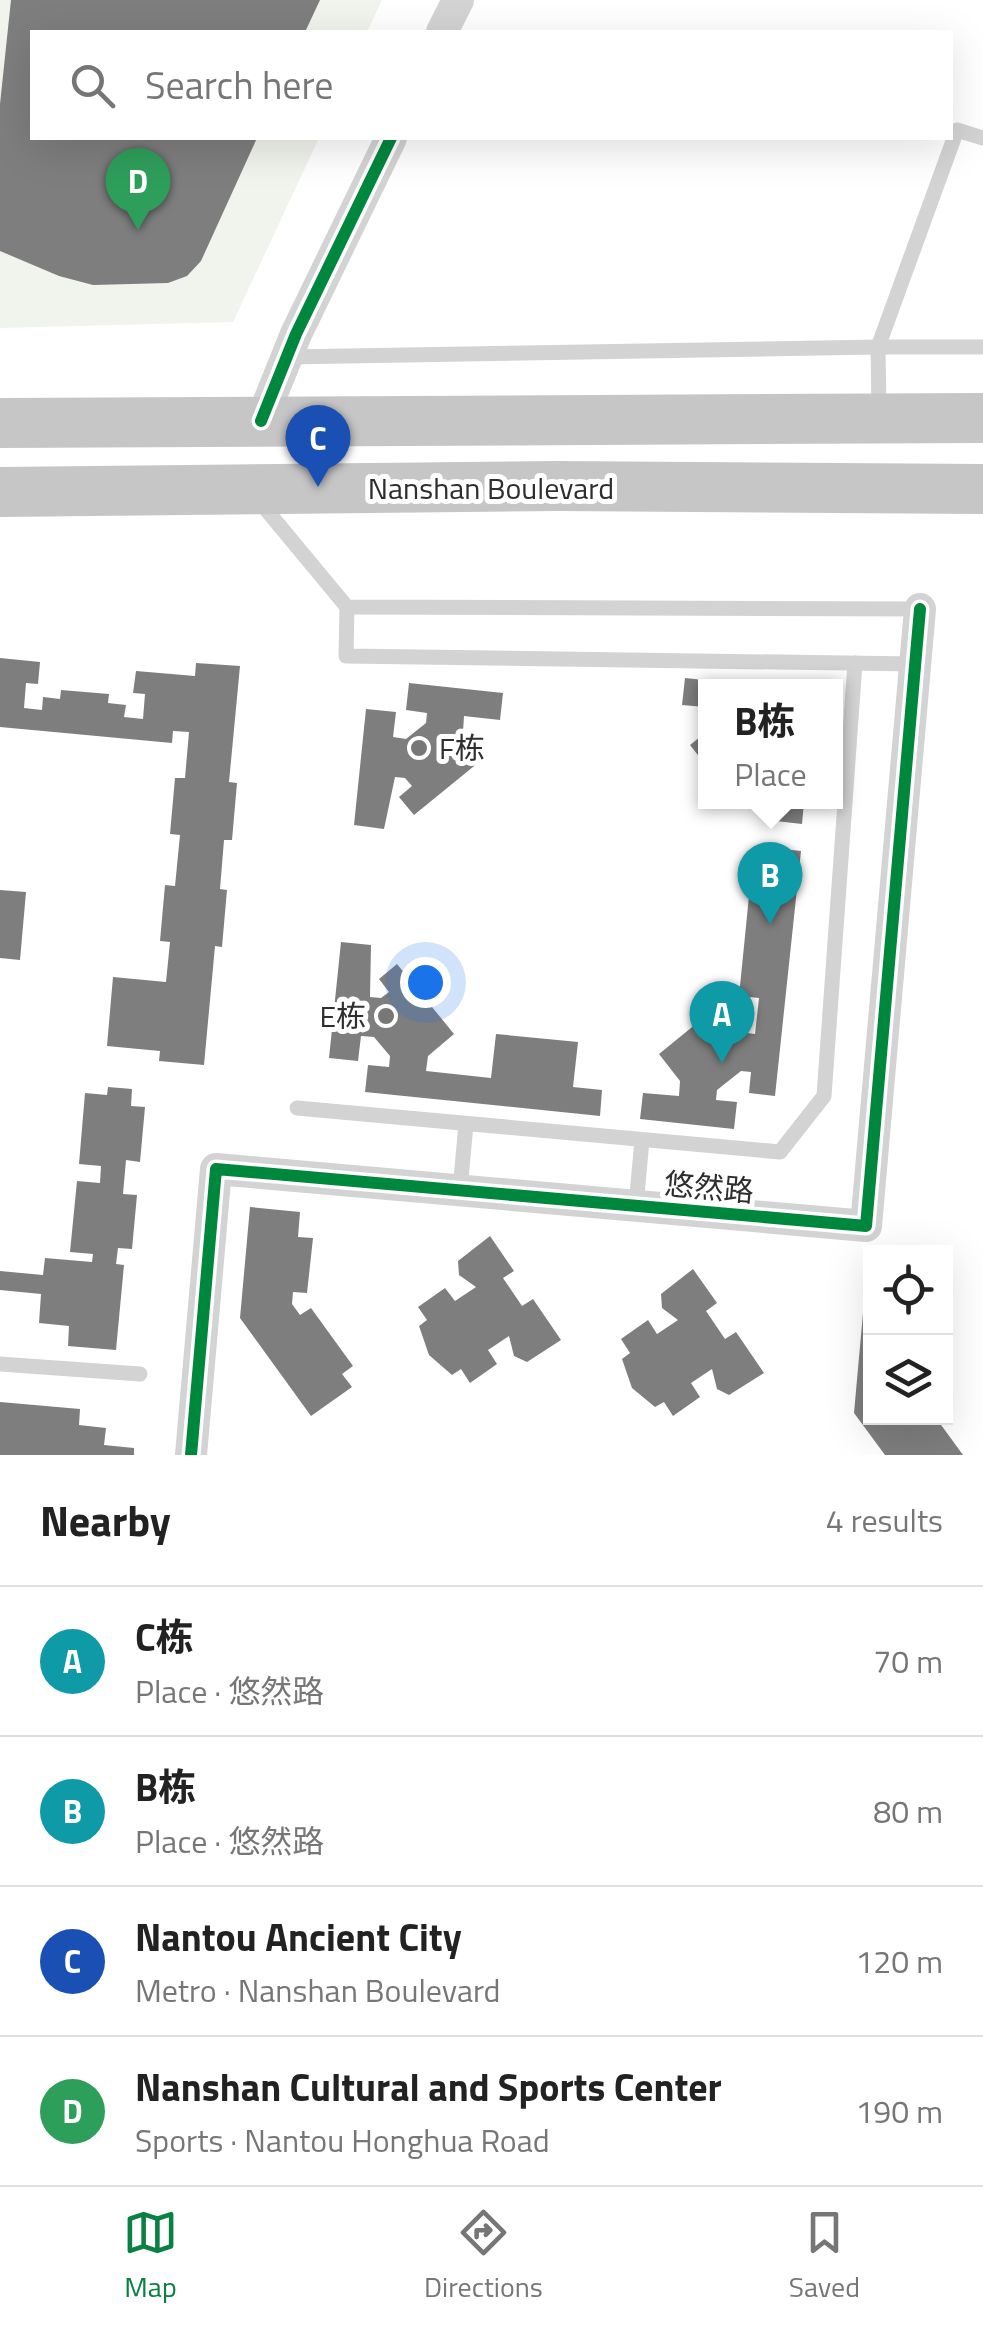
<!DOCTYPE html>
<meta charset="utf-8">
<style>
body{margin:0;font-family:"Titillium Web","Noto Sans SC",sans-serif;background:#f6f6f6;color:#222}
.controls{position:absolute;right:30px;bottom:30px;display:grid;overflow:hidden;border-radius:0px;box-shadow:0 10px 40px #0002}
.controls button{width:90px;height:90px;display:grid;place-items:center;padding:0;border:0;border-bottom:2px solid #e0e0e0;background:#fff;color:#222;font:50px sans-serif}
.you{position:absolute;left:425px;top:982px;width:35px;height:35px;margin:-25px;border:8px solid #fff;border-radius:50%;background:#1a73e8;box-shadow:0 0 0 15px #1a73e833}
.badge{display:grid;place-items:center;width:65px;height:65px;border-radius:50%;background:#0b8043;color:#fff;font-size:32px;font-weight:700}
.pin{position:absolute;translate:-50% -82px;filter:drop-shadow(0 2px 5px #0008)}
.pin::after{content:'';position:absolute;top:52px;width:35px;height:30px;background:inherit;clip-path:polygon(0 0,100% 0,50% 100%)}
.popup{position:absolute;left:698px;top:679px;width:145px;height:130px;box-sizing:border-box;display:grid;place-content:center;border-radius:0px;background:#fff;filter:drop-shadow(0 2px 8px #0005);font-size:32px;white-space:nowrap;color:#767676}
.popup b{font-size:38px;color:#222}
.popup::after{content:'';position:absolute;left:50%;top:100%;margin-left:-20px;border:20px solid transparent;border-top-color:#fff}
.list{margin:0;padding:0;list-style:none}
h2{display:flex;justify-content:space-between;align-items:center;height:130px;margin:0;padding:0 40px;font-size:42px}
h2 small{font-size:32px;font-weight:400;color:#767676}
.list li{display:grid;grid-template-columns:65px 1fr auto;gap:30px;align-items:center;box-sizing:border-box;height:150px;padding:0 40px;border-top:2px solid #e0e0e0}
.list b{display:block;font-size:38px;white-space:nowrap}
.list p{margin:0;font-size:32px;white-space:nowrap;color:#767676}
.list em{font-size:32px;font-style:normal;color:#767676}
.icon{flex:none;width:55px;height:55px;fill:none;stroke:currentColor;stroke-width:2;stroke-linecap:round;stroke-linejoin:round}
.map{position:relative;flex:none;width:983px;height:1455px;overflow:hidden}
.search{position:absolute;background:#fff;box-shadow:0 10px 40px #0002;left:30px;right:30px;top:30px;height:110px;display:flex;align-items:center;gap:25px;box-sizing:border-box;padding:0 35px;border-radius:0px;color:#767676;font-size:38px}
.sheet{height:730px;background:#fff}
nav{display:flex;justify-content:space-around;align-items:center;box-sizing:border-box;height:140px;border-top:2px solid #e0e0e0;background:#fff;font-size:28px;color:#767676}
nav a{display:grid;justify-items:center;gap:5px}
nav .on{color:#0b8043}
.map>svg:first-child{display:block}
.green{fill:#f1f3ed}
.building{fill:#7e7e7e}
.lines{fill:none;stroke-linecap:round;stroke-linejoin:round}
.lane{stroke:#d3d3d3;stroke-width:15}
.street{stroke:#d3d3d3;stroke-width:32}
.primary{stroke:#c6c6c6;stroke-width:50}
.cycleway-casing{stroke:#fff;stroke-width:19}
.cycleway{stroke:#00873e;stroke-width:12}
.poi-dot{fill:#777;stroke:#fff;stroke-width:4}
.labels{text-anchor:middle;dominant-baseline:central;stroke-width:10;stroke-linejoin:round;paint-order:stroke}
.street-label{font-size:30px;fill:#2e2e2e;stroke:#fff}
.poi-label{font-size:30px;fill:#2e2e2e;stroke:#fff;text-anchor:start}
</style>
<div class="map">
<svg width="983" height="1455" viewBox="0 0 983 1455">
<rect width="100%" height="100%" fill="#fff"/>
<!-- green -->
<polygon class="green" points="0,0 382,0 367,32 32,32 32,138 319,138 233,322 0,328"/>
<!-- building -->
<g class="building">
<polygon points="11,0 320,0 305,32 32,32 32,138 257,138 201,261 187,276 168,283 93,285 59,276 0,251 0,104"/>
<polygon points="0,658 40,662 38,684 26,683 24,708 42,710 43,697 60,699 61,690 109,694 108,703 126,705 124,717 143,719 145,694 133,693 136,671 195,676 196,663 240,666 229,782 237,783 232,840 224,840 220,889 227,890 222,947 215,946 204,1065 159,1061 160,1051 107,1046 113,977 166,982 170,942 160,941 165,885 175,886 180,835 170,834 175,778 185,778 189,732 173,731 172,743 0,727"/>
<polygon points="685,678 740,684 740,686 705,686 705,707 682,705"/>
<polygon points="409,683 503,693 500,720 464,716 463,732 484,758 414,815 399,797 412,786 405,778 395,777 384,829 354,825 366,709 396,712 393,737 406,739 426,723 427,713 406,710"/>
<polygon points="705,733 705,764 690,745"/>
<polygon points="778,802 804,802 802,824 776,821"/>
<polygon points="754,846 801,851 775,1096 749,1093 751,1072 741,1071 717,1090 716,1100 737,1102 734,1129 640,1119 643,1093 679,1096 680,1081 659,1054 718,1006 739,1032 755,1034 759,998 739,996"/>
<polygon points="0,890 26,892 20,960 0,958"/>
<polygon points="341,942 371,945 370,997 381,998 389,992 379,979 397,964 454,1034 428,1056 426,1071 491,1078 496,1034 578,1042 573,1087 602,1090 600,1116 365,1092 368,1065 389,1067 390,1056 374,1037 361,1036 358,1061 329,1058"/>
<polygon points="108,1087 132,1089 131,1106 145,1107 140,1162 126,1160 123,1194 137,1195 132,1249 118,1248 116,1264 124,1265 116,1350 68,1346 69,1326 39,1323 41,1294 0,1290 0,1271 43,1275 45,1258 92,1262 93,1254 70,1252 77,1181 100,1183 101,1166 79,1164 85,1093 107,1095"/>
<polygon points="250,1207 300,1212 298,1237 313,1238 307,1293 293,1292 292,1304 300,1315 311,1308 353,1366 342,1374 352,1387 311,1416 240,1318"/>
<polygon points="490,1236 514,1271 503,1278 522,1306 533,1299 561,1340 527,1362 514,1356 509,1336 488,1350 497,1364 470,1383 461,1369 452,1375 429,1355 419,1326 427,1320 418,1307 445,1288 455,1301 476,1287 459,1275 458,1261"/>
<polygon points="693,1269 717,1303 706,1311 725,1339 736,1332 764,1373 729,1395 717,1389 712,1369 691,1383 700,1397 673,1416 664,1402 655,1407 632,1388 622,1359 630,1353 621,1339 648,1320 657,1334 678,1320 662,1308 661,1294"/>
<polygon points="864,1302 870,1303 870,1418 936,1418 963,1455 885,1455 854,1413"/>
<polygon points="0,1402 80,1409 79,1425 106,1428 104,1445 134,1448 134,1455 0,1455"/>
</g>
<g class="lines">
<!-- lane -->
<g class="lane">
<polyline points="983,138 957,130 878,347 983,347"/>
<polyline points="287,357 878,347 879,412"/>
<polyline points="259,501 347,607 920,609"/>
<polyline points="347,607 346,656 915,664"/>
<polyline points="297,1108 780,1152 824,1096 855,663"/>
<polyline points="460,1190 466,1124"/>
<polyline points="636,1206 642,1140"/>
<polyline points="0,1364 140,1374"/>
</g>
<!-- street -->
<g class="street">
<polyline points="442,32 458,0"/>
<polyline points="261,421 296,334 391,138"/>
<polyline points="191,1455 216,1169 866,1226 920,609"/>
</g>
<!-- primary -->
<g class="primary">
<polyline points="0,423 983,418"/>
<polyline points="0,492 556,486 983,489"/>
</g>
<defs>
<g id="cycleway">
<polyline points="261,421 296,334 391,138"/>
<polyline points="191,1455 216,1169 866,1226 920,609"/>
</g>
</defs>
<!-- cycleway casing -->
<use href="#cycleway" class="cycleway-casing"/>
<!-- cycleway -->
<use href="#cycleway" class="cycleway"/>
</g>
<!-- markers -->
<g class="poi-dot">
<circle cx="419" cy="748" r="10"/>
<circle cx="386" cy="1016" r="10"/>
</g>
<g class="labels">
<!-- street labels -->
<g class="street-label">
<text x="491" y="488">Nanshan Boulevard</text>
<text transform="translate(709 1187) rotate(5)">悠然路</text>
</g>
<!-- poi labels -->
<g class="poi-label">
<text x="439" y="748">F栋</text>
<text x="366" y="1016" text-anchor="end">E栋</text>
</g>
</g>
</svg>
<div class="controls">
<button><svg class="icon" aria-label="locate" viewBox="0 0 24 24"><circle cx="12" cy="12" r="6"/><path d="M12 2v4M12 18v4M2 12h4M18 12h4"/></svg></button>
<button><svg class="icon" aria-label="layers" viewBox="0 0 24 24"><path d="M12 4l9 5-9 5-9-5zM3 14l9 5 9-5"/></svg></button>
</div>
<div class="you"></div>
<div class="pin badge" style="left:722px;top:1063px;background:#0f9aa8">A</div>
<div class="pin badge" style="left:770px;top:924px;background:#0f9aa8">B</div>
<div class="popup"><b>B栋</b>Place</div>
<div class="pin badge" style="left:318px;top:487px;background:#1a4fb4">C</div>
<div class="pin badge" style="left:138px;top:230px;background:#2e9e5b">D</div>
<div class="search"><svg class="icon" aria-label="search" viewBox="0 0 24 24"><circle cx="10" cy="10" r="6"/><path d="M15 15l6 6"/></svg>Search here</div>
</div>
<section class="sheet">
<h2>Nearby<small>4 results</small></h2>
<ul class="list">
<li><span class="badge" style="background:#0f9aa8">A</span><div><b>C栋</b><p>Place · 悠然路</p></div><em>70 m</em></li>
<li><span class="badge" style="background:#0f9aa8">B</span><div><b>B栋</b><p>Place · 悠然路</p></div><em>80 m</em></li>
<li><span class="badge" style="background:#1a4fb4">C</span><div><b>Nantou Ancient City</b><p>Metro · Nanshan Boulevard</p></div><em>120 m</em></li>
<li><span class="badge" style="background:#2e9e5b">D</span><div><b>Nanshan Cultural and Sports Center</b><p>Sports · Nantou Honghua Road</p></div><em>190 m</em></li>
</ul>
</section>
<nav>
<a class="on"><svg class="icon" aria-label="map" viewBox="0 0 24 24"><path d="M3 6l6-2 6 2 6-2v14l-6 2-6-2-6 2zM9 4v14M15 6v14"/></svg>Map</a>
<a><svg class="icon" aria-label="directions" viewBox="0 0 24 24"><path d="M12 3l9 9-9 9-9-9zM9 14v-3h6M13 9l2 2-2 2"/></svg>Directions</a>
<a><svg class="icon" aria-label="saved" viewBox="0 0 24 24"><path d="M7 4h10v16l-5-4-5 4z"/></svg>Saved</a>
</nav>
